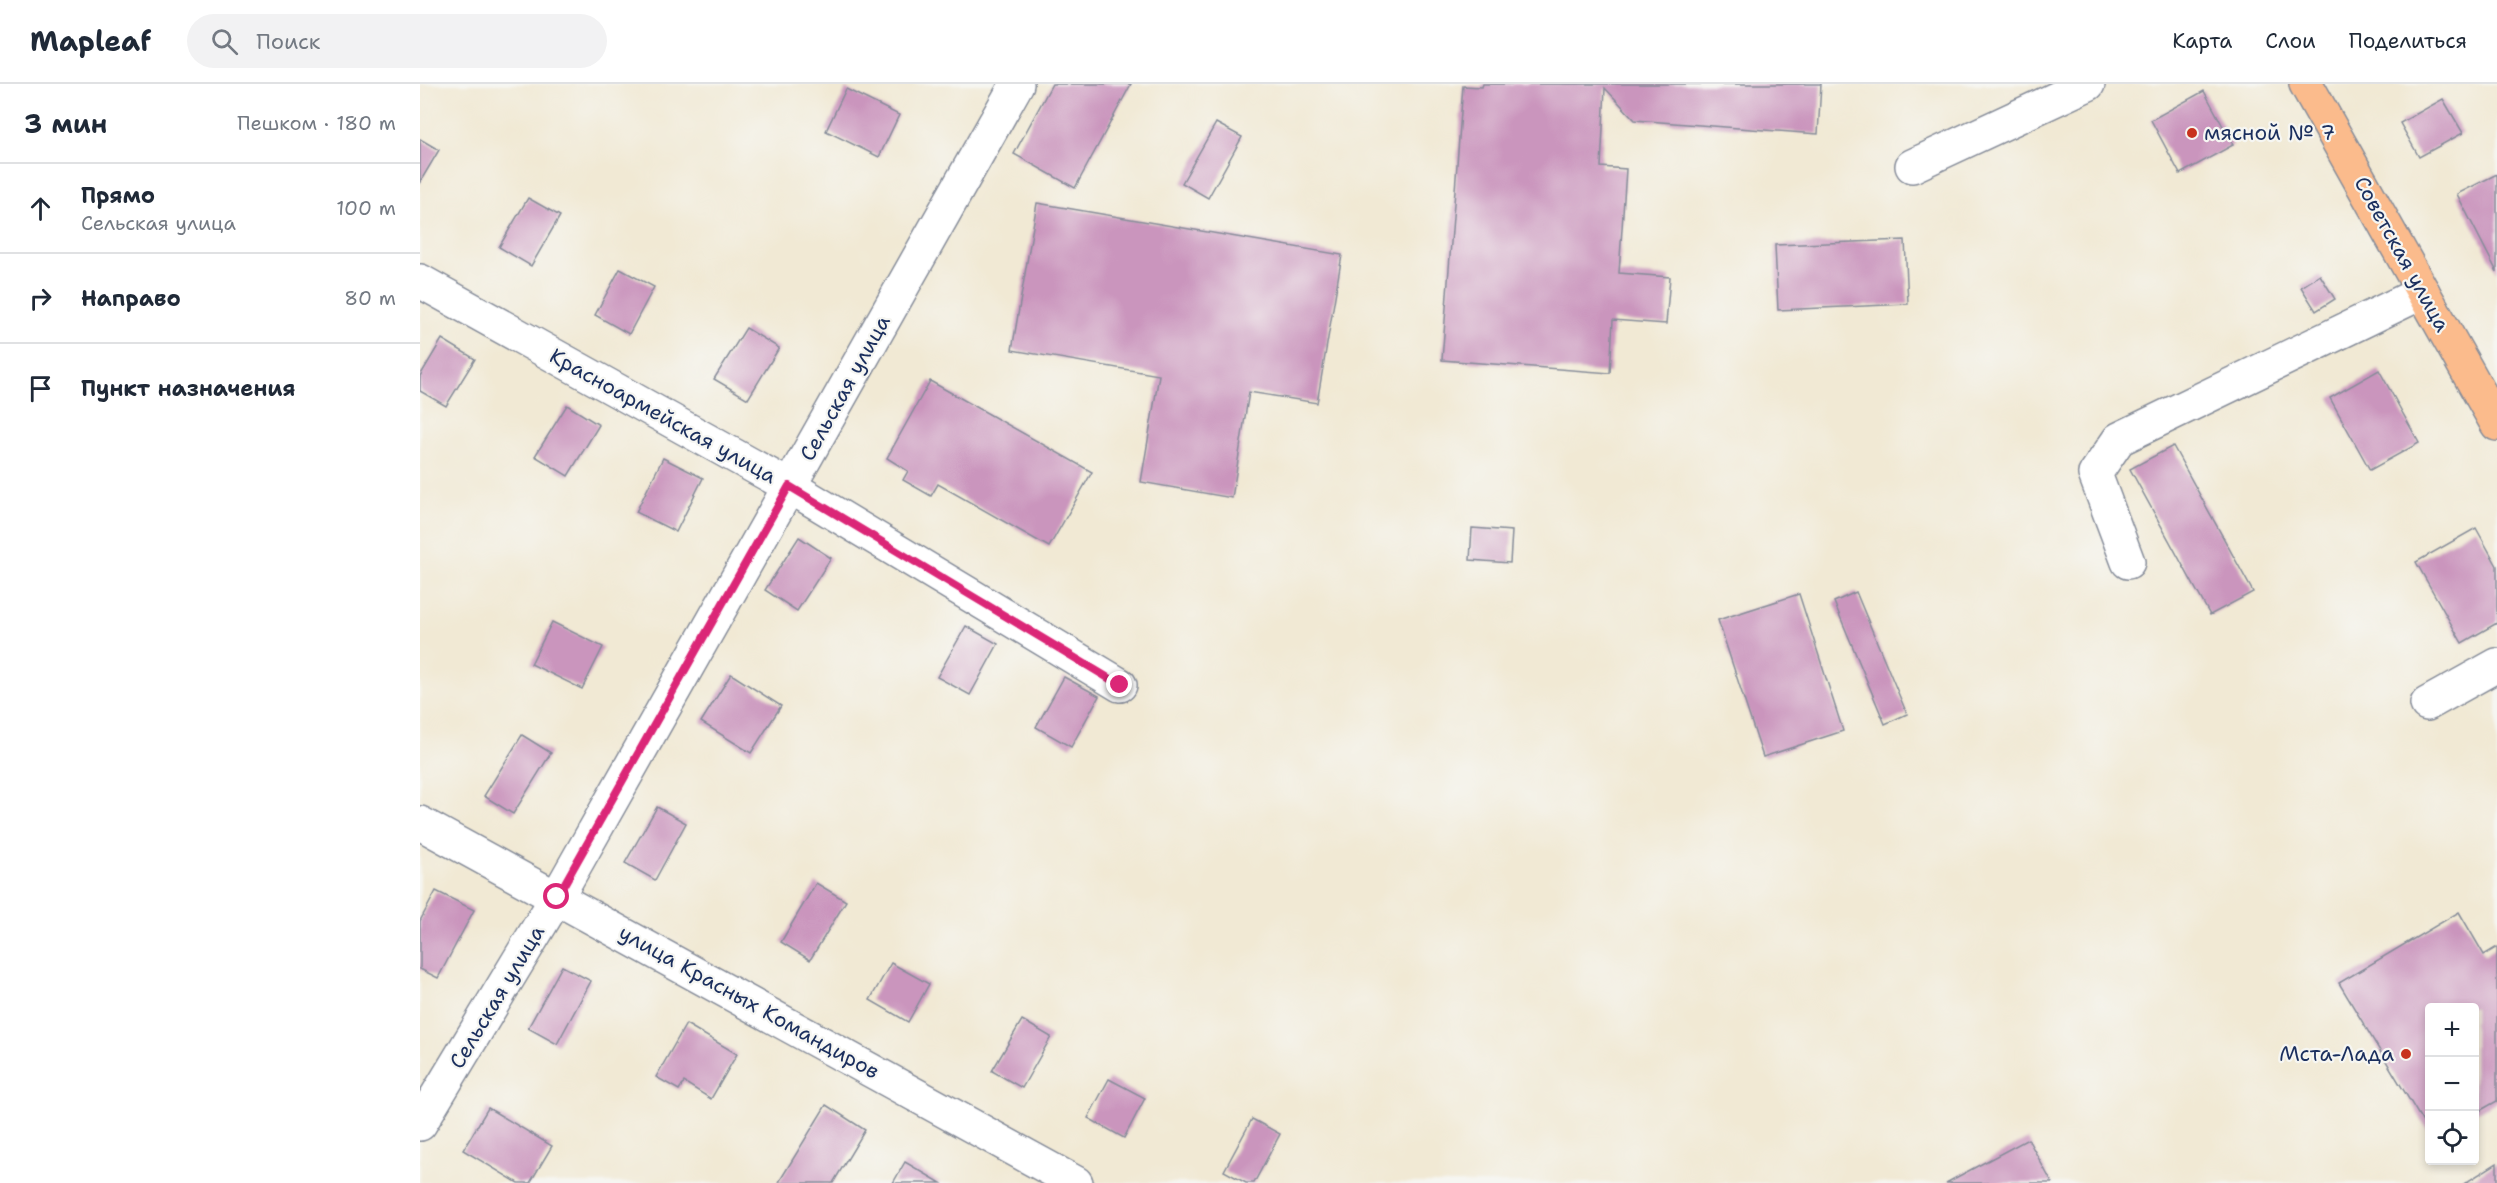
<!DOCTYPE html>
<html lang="ru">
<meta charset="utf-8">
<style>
body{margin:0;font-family:"Shantell Sans",sans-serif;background:#f2f2f3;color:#1f2937}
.controls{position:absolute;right:18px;bottom:18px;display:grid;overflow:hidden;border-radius:6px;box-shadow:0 3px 9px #0003}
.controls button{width:54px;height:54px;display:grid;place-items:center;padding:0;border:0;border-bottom:2px solid #e0e1e3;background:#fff;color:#1f2937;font:30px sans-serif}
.stop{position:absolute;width:18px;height:18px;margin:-14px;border:4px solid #db2777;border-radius:50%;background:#fff}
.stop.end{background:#db2777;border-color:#fff;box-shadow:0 2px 6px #0008}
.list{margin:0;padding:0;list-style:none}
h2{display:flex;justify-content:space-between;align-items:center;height:78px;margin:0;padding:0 24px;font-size:26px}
h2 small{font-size:20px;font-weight:400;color:#747a83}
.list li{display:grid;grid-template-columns:39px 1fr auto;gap:18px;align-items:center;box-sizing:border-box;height:90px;padding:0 24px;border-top:2px solid #e0e1e3}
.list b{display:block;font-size:22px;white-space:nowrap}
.list p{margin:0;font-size:20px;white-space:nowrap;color:#747a83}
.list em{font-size:20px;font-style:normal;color:#747a83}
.icon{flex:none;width:33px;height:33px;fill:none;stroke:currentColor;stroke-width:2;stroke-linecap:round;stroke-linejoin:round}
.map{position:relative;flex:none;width:2077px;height:1099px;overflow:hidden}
header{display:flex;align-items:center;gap:36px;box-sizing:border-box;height:84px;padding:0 30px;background:#fff;border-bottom:2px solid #e0e1e3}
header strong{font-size:28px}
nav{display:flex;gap:33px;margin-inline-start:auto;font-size:21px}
.search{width:420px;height:54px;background:#f2f2f3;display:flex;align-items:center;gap:15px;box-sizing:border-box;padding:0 21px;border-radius:33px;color:#747a83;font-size:22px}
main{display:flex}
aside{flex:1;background:#fff}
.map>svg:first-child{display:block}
.building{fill:#ca95bd}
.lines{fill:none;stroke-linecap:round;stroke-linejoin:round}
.minor-casing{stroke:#868c99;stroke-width:36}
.major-casing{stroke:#868c99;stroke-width:36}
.minor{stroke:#fff;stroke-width:33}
.major{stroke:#fbbb8c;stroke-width:33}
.route{stroke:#db2777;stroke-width:8}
.poi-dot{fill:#c8321e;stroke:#f6f6f2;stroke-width:2}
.labels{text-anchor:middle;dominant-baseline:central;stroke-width:4.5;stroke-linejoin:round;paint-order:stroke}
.poi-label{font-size:21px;fill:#1b2f5e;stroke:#f6f6f2;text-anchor:start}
.street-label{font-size:21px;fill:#1b2f5e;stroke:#f6f6f2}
</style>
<header>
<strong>Mapleaf</strong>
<div class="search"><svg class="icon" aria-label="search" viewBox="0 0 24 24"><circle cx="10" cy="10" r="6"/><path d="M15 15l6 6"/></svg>Поиск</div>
<nav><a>Карта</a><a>Слои</a><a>Поделиться</a></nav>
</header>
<main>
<aside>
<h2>3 мин<small>Пешком · 180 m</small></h2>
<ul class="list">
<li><svg class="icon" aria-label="ahead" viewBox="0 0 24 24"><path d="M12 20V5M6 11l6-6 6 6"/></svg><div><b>Прямо</b><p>Сельская улица</p></div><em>100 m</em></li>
<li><svg class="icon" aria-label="right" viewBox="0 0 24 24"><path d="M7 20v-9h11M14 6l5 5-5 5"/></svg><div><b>Направо</b></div><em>80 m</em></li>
<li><svg class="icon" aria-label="arrive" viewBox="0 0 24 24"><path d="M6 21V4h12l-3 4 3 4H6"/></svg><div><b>Пункт назначения</b></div></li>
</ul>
</aside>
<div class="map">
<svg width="2077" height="1099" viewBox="0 0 2077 1099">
<rect width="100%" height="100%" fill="#f6f6f2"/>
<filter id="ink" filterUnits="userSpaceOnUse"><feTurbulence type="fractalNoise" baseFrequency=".0167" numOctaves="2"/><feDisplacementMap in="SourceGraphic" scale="12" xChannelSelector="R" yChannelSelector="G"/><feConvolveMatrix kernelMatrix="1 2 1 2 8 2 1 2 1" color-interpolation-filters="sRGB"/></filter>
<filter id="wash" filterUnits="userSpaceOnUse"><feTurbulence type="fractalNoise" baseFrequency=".008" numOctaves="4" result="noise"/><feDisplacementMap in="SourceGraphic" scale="24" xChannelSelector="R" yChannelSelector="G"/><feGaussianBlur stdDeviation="1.35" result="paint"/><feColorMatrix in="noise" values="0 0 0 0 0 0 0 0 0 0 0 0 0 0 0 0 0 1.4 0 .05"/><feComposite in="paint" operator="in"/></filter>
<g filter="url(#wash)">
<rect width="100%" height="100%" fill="#f1e9d4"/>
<g id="blocks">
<!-- building -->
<g class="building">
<polygon points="632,0 711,0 655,104 594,70"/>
<polygon points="1063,0 1401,0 1398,50 1215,36 1185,4 1181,83 1206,85 1199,189 1250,193 1246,240 1193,236 1190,289 1022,276 1043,2 1062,3"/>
<polygon points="426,5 479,31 459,73 406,47"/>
<polygon points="1784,7 1813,61 1760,90 1731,36"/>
<polygon points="2023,15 2043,49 1999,73 1980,39"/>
<polygon points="796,39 822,53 788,114 762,99"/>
<polygon points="0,55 19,66 0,98"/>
<polygon points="2077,90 2077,188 2037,110"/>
<polygon points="108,114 140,132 111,182 79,163"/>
<polygon points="617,119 922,171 897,319 829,308 812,414 721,398 739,291 592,266"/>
<polygon points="1485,156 1488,220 1358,226 1355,161"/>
<polygon points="200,185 234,203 209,250 175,231"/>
<polygon points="1900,191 1915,215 1896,227 1881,203"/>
<polygon points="326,244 359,264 328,315 294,295"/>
<polygon points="22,255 55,275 26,322 0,307 0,292"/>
<polygon points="1959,286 1999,359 1950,386 1910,314"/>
<polygon points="510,297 672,388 629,463 518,400 511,412 483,396 488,387 467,374"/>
<polygon points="147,321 179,341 148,392 115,372"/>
<polygon points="1753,362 1833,508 1790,531 1710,385"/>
<polygon points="243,374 283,394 256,448 216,428"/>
<polygon points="1052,444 1092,447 1090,479 1050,476"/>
<polygon points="2056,444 2077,482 2077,539 2042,559 1996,478"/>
<polygon points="379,453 411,474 377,527 345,506"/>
<polygon points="1436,508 1487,630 1465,640 1414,518"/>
<polygon points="1379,510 1423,647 1343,673 1298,536"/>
<polygon points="132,538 183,563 162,605 111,580"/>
<polygon points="546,542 578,560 550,611 517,593"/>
<polygon points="311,590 361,622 331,669 281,638"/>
<polygon points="644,593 679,612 651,663 616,643"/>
<polygon points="102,651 131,669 93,730 64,712"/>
<polygon points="237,723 266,739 235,796 205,779"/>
<polygon points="396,799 426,817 390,876 361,858"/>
<polygon points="16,807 54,826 18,894 0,885 0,837"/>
<polygon points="2039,828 2064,871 2077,863 2077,1017 2054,1030 2054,924 2010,924 2010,1050 1919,899"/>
<polygon points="471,879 509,900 488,938 450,916"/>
<polygon points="142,882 171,897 137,960 108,944"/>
<polygon points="602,936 631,953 602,1004 572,987"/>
<polygon points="266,940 317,970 291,1015 264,998 259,1006 236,993"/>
<polygon points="689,995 725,1014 704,1054 668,1034"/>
<polygon points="406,1021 445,1046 413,1099 361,1099 359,1098"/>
<polygon points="68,1024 132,1062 110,1099 98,1099 43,1066"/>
<polygon points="832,1035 860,1050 834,1099 826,1099 804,1087"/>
<polygon points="1608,1055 1632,1099 1526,1099"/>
<polygon points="485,1078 521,1099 473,1099"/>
<polygon points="2077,1079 2077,1099 2045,1099"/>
</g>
</g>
</g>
<g filter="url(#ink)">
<use href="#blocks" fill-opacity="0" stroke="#868c99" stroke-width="1.5"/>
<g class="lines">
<defs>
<g id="minor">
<polyline points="1492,82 1668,0"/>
<polyline points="0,197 369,402 700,601"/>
<polyline points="1708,478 1675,390 1699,355 2003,208"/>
<polyline points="2007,620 2077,581"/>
<polyline points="0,739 656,1099"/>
<polyline points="0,1040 137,813 597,0"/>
</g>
<polyline id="major" points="1886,0 2077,340"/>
</defs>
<!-- minor casing -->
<use href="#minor" class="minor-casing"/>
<!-- major casing -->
<use href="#major" class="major-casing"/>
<!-- minor -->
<use href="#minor" class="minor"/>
<!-- major -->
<use href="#major" class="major"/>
</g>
</g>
<g class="lines" filter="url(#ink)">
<!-- route -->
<polyline class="route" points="137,813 369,402 700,601"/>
</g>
<!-- markers -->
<g class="poi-dot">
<circle cx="1772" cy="49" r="6"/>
<circle cx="1986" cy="970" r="6"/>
</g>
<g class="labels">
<!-- poi labels -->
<g class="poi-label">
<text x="1784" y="49">мясной № 7</text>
<text x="1974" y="970" text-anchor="end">Мста-Лада</text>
</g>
<!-- street labels -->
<g class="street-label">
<text transform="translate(1982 170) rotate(61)">Советская улица</text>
<text transform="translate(425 304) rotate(-61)">Сельская улица</text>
<text transform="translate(243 332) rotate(29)">Красноармейская улица</text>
<text transform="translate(77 913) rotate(-59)">Сельская улица</text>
<text transform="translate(329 918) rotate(29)">улица Красных Командиров</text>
</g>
</g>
</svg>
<div class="controls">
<button>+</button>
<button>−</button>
<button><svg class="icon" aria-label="locate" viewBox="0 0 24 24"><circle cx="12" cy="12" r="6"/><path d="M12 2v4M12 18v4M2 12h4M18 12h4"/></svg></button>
</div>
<div class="stop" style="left:137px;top:813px"></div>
<div class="stop end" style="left:700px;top:601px"></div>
</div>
</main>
